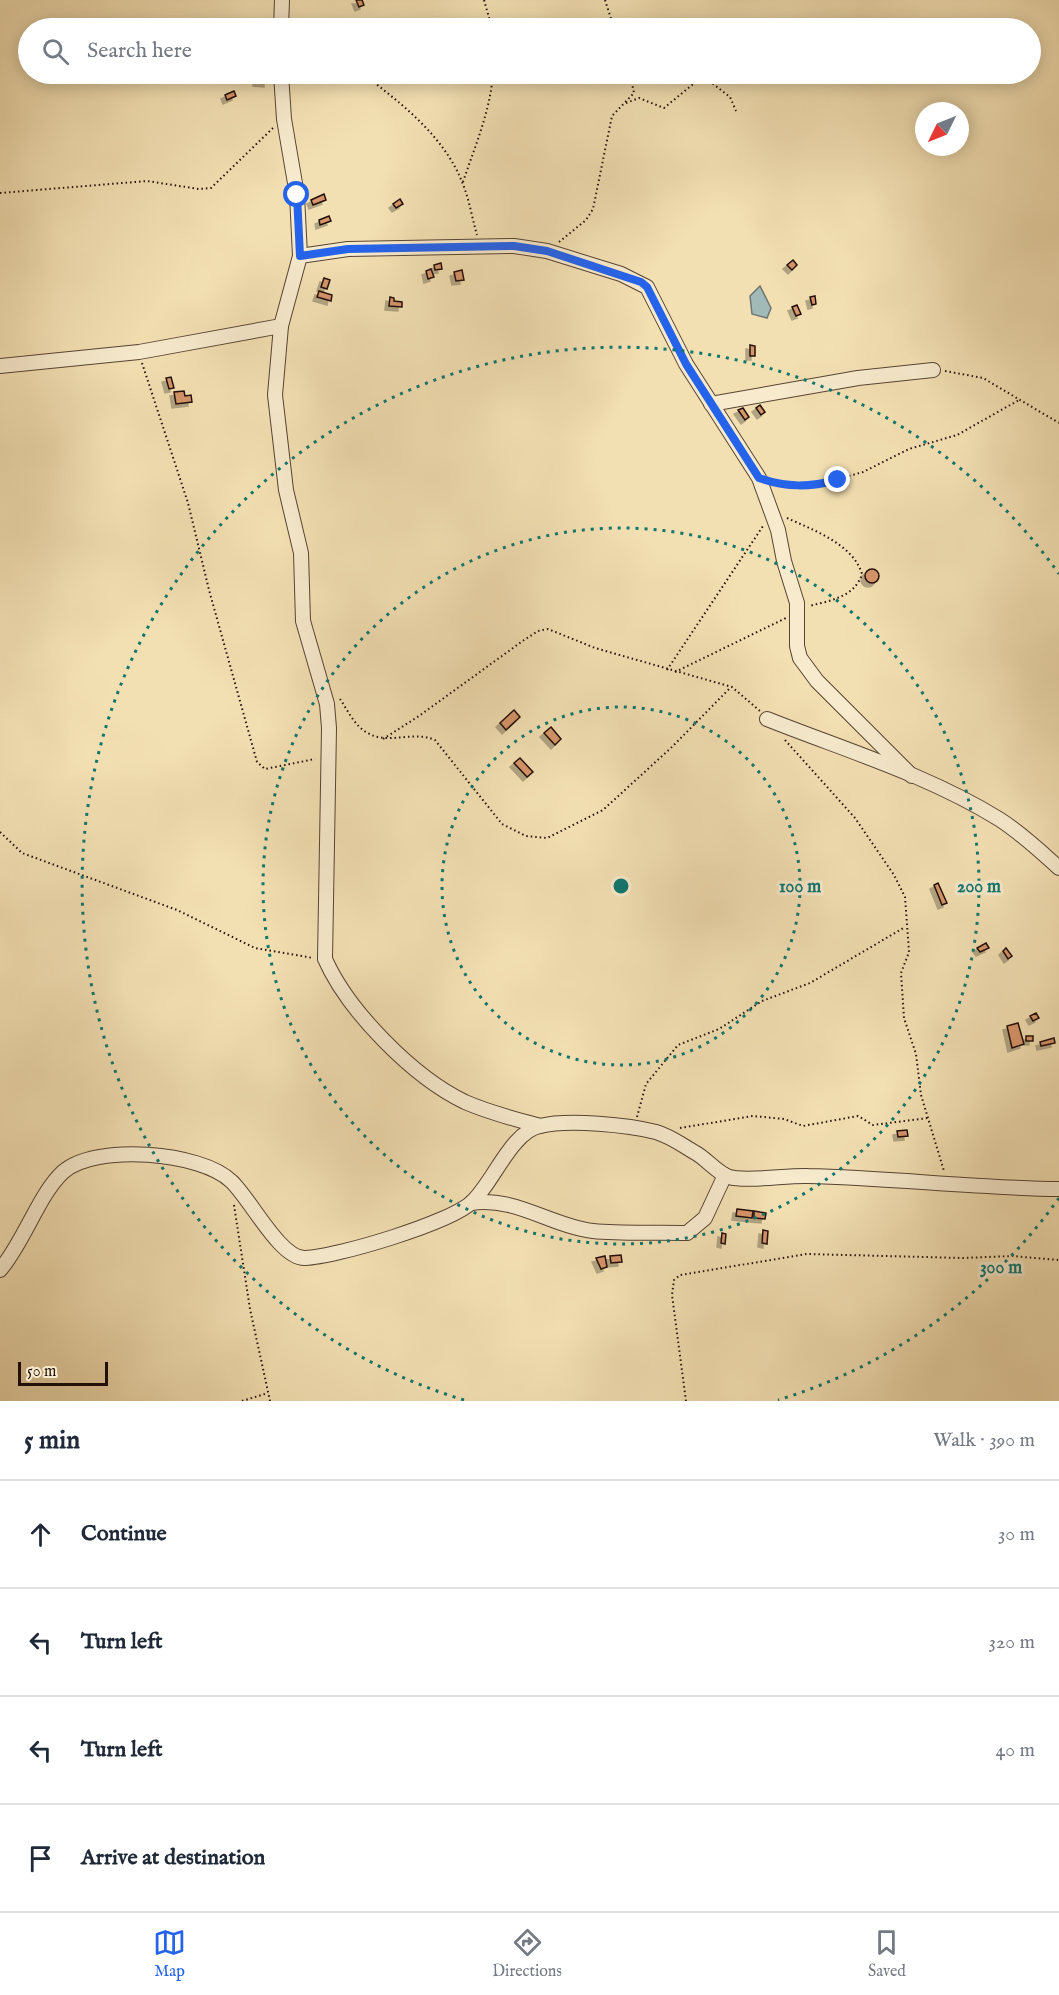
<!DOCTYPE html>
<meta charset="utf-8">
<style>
body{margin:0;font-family:"IM FELL English",serif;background:#f6f6f7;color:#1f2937}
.compass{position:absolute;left:915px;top:102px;width:54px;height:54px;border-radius:50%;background:#fff;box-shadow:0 3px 15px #0003;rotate:227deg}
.scale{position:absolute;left:18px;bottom:15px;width:90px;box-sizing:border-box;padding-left:6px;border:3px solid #231009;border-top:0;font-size:16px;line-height:21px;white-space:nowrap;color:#231009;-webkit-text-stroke:4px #f7eacd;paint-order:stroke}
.stop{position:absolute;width:18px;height:18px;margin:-14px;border:4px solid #2563eb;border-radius:50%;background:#fff}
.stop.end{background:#2563eb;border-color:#fff;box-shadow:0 2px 6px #0008}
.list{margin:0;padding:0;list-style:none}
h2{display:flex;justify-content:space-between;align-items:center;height:78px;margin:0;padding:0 24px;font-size:26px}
h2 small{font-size:20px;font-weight:400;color:#747a83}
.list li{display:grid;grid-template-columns:39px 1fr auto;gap:18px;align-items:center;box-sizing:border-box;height:108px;padding:0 24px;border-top:2px solid #e0e1e3}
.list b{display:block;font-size:22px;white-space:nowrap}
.list em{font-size:20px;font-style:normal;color:#747a83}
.icon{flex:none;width:33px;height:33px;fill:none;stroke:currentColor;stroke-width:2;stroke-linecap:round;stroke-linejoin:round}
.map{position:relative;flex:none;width:1059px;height:1401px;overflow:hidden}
.search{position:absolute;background:#fff;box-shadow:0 3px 15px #0003;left:18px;right:18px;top:18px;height:66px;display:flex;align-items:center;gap:15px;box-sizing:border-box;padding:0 21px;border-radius:33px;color:#747a83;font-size:22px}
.sheet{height:510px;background:#fff}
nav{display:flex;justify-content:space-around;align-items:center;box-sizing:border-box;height:84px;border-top:2px solid #e0e1e3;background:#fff;font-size:16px;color:#747a83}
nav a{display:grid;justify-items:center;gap:3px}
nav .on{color:#2563eb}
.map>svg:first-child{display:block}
.water{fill:#a1bab8;stroke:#6f7672;stroke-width:1.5}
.building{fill:#d6956b;stroke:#231009;stroke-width:1.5;filter:url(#shadow)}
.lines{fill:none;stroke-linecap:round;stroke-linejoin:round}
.minor-casing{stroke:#574433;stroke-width:16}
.path{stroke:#231009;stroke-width:2;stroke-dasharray:1.5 3;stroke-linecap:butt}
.minor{stroke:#f7eacd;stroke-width:14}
.route{stroke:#2563eb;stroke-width:8}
.ring{fill:none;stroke:#0f766e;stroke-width:3;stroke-dasharray:3 6}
.centre{fill:#0f766e;stroke:#f7eacd;stroke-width:3}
.ring-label{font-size:18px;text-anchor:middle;font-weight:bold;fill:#0f766e;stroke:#f7eacd;stroke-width:6;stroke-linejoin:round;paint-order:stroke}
</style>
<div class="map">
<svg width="1059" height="1401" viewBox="0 0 1059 1401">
<defs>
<filter id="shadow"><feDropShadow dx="-4" dy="4" stdDeviation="0" flood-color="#0004"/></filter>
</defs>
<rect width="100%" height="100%" fill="#f2dfb2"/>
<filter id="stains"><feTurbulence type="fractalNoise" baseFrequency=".00333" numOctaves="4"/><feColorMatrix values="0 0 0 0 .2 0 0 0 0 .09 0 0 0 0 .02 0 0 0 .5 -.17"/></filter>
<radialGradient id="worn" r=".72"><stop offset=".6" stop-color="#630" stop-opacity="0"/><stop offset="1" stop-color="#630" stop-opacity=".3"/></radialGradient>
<!-- water -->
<polygon class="water" points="760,286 771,308 767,318 752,314 750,296"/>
<!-- building -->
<g class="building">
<polygon points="356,0 362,0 364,5 359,7"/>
<polygon points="257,76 268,77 268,83 257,82"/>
<polygon points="234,91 236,96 227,100 225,95"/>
<polygon points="324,194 326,200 313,205 311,200"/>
<polygon points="400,199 403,204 396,208 393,204"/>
<polygon points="329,216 331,221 320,225 319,220"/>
<polygon points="793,260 797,265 792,270 787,265"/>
<polygon points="441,263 442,269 435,270 434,265"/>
<polygon points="431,269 434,277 428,279 426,271"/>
<polygon points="462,270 464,280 456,281 454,272"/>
<polygon points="324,278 330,280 327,289 321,287"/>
<polygon points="319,291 332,295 331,301 317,297"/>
<polygon points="815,296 816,304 812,305 810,297"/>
<polygon points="390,297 394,298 394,301 402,302 402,307 389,306"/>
<polygon points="797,305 801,314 796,316 792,307"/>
<polygon points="750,345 755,346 755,356 750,356"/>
<polygon points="171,377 174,388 169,389 166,378"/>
<polygon points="184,391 185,396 191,395 192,402 176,404 174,392"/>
<polygon points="760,405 765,412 761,415 756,408"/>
<polygon points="743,408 749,417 745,420 738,410"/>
<circle cx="872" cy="576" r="7"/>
<polygon points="514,710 520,717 506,730 500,723"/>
<polygon points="551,727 561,739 555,745 544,733"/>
<polygon points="520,758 533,772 527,777 514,763"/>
<polygon points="938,883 947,903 942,905 934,885"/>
<polygon points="986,943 989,948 980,952 977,948"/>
<polygon points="1006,948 1012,956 1008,959 1003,951"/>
<polygon points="1036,1013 1039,1018 1033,1021 1030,1016"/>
<polygon points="1018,1023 1024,1044 1012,1048 1007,1026"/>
<rect x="1026" y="1036" width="7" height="5"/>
<polygon points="1054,1038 1055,1043 1041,1046 1040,1042"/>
<polygon points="907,1130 908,1136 898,1137 897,1131"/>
<polygon points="737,1209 753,1211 752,1218 736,1216"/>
<polygon points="754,1211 766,1213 765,1219 754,1218"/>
<polygon points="763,1230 768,1231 767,1244 762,1243"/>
<polygon points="722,1233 726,1234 725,1244 721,1243"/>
<polygon points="621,1255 622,1262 611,1263 610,1256"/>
<polygon points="605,1256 607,1267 601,1269 596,1258"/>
</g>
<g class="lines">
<defs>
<g id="minor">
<polyline points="281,28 282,0"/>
<path d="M281 74 284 119 297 195 300 256 281 326 275 395 286 490 301 553 303 621 327 704 329 728 325 959C348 1011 413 1077 465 1102 490 1113 515 1119 540 1126"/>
<polyline points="300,256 348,249 514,246 547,251 621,274 647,287 686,364 759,478 778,530 784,561 797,603 797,646 800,658 817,681 912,776"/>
<polyline points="0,366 139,352 281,326"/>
<polyline points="711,404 858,378 933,370"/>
<path d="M767 719C845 750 928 775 999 819 1021 833 1040 851 1059 868"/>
<path d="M471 1203C515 1196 551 1226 593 1231 623 1234 656 1232 687 1233L705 1218 725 1175"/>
<path d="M0 1270C24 1242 39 1194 63 1172 95 1143 201 1152 231 1181 250 1198 280 1259 305 1258 336 1257 450 1223 472 1202 493 1183 511 1132 540 1126 568 1119 629 1125 656 1132 670 1136 682 1145 694 1152 706 1158 717 1173 729 1177 747 1182 788 1175 808 1176 892 1178 975 1188 1059 1189"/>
</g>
</defs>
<!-- minor casing -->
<use href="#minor" class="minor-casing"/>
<!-- path -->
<g class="path">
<polyline points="484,0 492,28"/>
<polyline points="605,0 614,28"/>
<path d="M363 74C401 103 444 136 462 182 469 198 472 218 477 235"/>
<polyline points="626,103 639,98 664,108 703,76 730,97 736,111"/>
<path d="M463 182C475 146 490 112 493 74"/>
<polyline points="0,193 147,181 199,189 211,188 273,128"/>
<polyline points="559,242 586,220 593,209 612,116 634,93 630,74"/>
<polyline points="142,363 188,503 209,590 257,762 265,769 315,759"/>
<polyline points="945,371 983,378 1059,423"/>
<polyline points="774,483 814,486 863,472 909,449 957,435 1019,400"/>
<path d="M787 518C813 530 853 544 862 574 855 597 829 601 809 606"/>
<polyline points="667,670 763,526"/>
<polyline points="675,672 786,618"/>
<path d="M340 699C347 709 354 725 366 732 387 746 412 730 435 740L502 824 526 836 547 838 603 810 673 746 731 687"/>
<polyline points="383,739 419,716 524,640 538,631 548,629 595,648 732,687 760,711"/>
<polyline points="785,740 855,818 894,875 905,897 909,952 901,973 904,1018 916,1054 921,1095 944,1171"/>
<polyline points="0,832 22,853 177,910 255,948 313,958"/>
<polyline points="637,1117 646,1084 678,1045 719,1029 762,1001 810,983 905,927"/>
<polyline points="680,1128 753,1116 784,1119 803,1126 858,1116 873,1125 928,1118"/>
<polyline points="234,1205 250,1309 270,1401"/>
<polyline points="242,1401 268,1393"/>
<polyline points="686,1401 672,1295 674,1280 680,1275 807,1254 963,1258 1012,1256 1059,1260"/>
</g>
<!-- minor -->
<use href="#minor" class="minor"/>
</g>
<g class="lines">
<!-- route -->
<path class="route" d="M297 195 300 256 348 249 514 246 547 251 641 282 647 287 686 364 759 478C787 488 810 487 838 480"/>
</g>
<!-- distance rings -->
<g class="ring">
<circle cx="621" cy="886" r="179"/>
<circle cx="621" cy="886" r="358"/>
<path d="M1059 1198A538 538 0 0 1 778 1400M464 1400A538 538 0 1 1 1059 574"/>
</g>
<circle cx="621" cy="886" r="9" class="centre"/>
<g class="ring-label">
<text x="800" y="892">100 m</text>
<text x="979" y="892">200 m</text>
<text x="1001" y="1273">300 m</text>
</g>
<rect width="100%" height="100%" filter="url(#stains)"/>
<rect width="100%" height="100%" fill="url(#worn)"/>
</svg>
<svg class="compass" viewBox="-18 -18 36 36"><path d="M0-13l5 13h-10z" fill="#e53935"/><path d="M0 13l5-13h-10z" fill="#747a83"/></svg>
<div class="scale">50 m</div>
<div class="stop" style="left:297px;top:195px"></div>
<div class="stop end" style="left:838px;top:480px"></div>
<div class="search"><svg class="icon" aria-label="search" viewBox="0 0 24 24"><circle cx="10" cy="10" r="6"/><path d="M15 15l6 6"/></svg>Search here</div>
</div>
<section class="sheet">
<h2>5 min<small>Walk · 390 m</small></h2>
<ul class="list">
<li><svg class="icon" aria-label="ahead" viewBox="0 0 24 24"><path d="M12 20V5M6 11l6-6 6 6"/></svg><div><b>Continue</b></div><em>30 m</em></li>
<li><svg class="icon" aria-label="left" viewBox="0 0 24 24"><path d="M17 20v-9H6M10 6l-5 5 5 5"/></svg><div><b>Turn left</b></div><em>320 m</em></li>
<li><svg class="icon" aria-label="left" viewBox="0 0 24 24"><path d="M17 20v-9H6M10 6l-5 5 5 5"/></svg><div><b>Turn left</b></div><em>40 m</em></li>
<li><svg class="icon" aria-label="arrive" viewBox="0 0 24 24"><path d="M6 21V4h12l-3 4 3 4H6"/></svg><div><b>Arrive at destination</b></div></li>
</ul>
</section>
<nav>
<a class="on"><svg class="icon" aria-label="map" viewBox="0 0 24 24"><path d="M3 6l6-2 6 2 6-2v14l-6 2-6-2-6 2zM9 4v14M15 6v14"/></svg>Map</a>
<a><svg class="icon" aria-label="directions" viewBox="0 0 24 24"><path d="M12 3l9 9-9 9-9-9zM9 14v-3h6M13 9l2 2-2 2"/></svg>Directions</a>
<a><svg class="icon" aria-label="saved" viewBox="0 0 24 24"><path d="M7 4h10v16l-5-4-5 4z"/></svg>Saved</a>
</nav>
